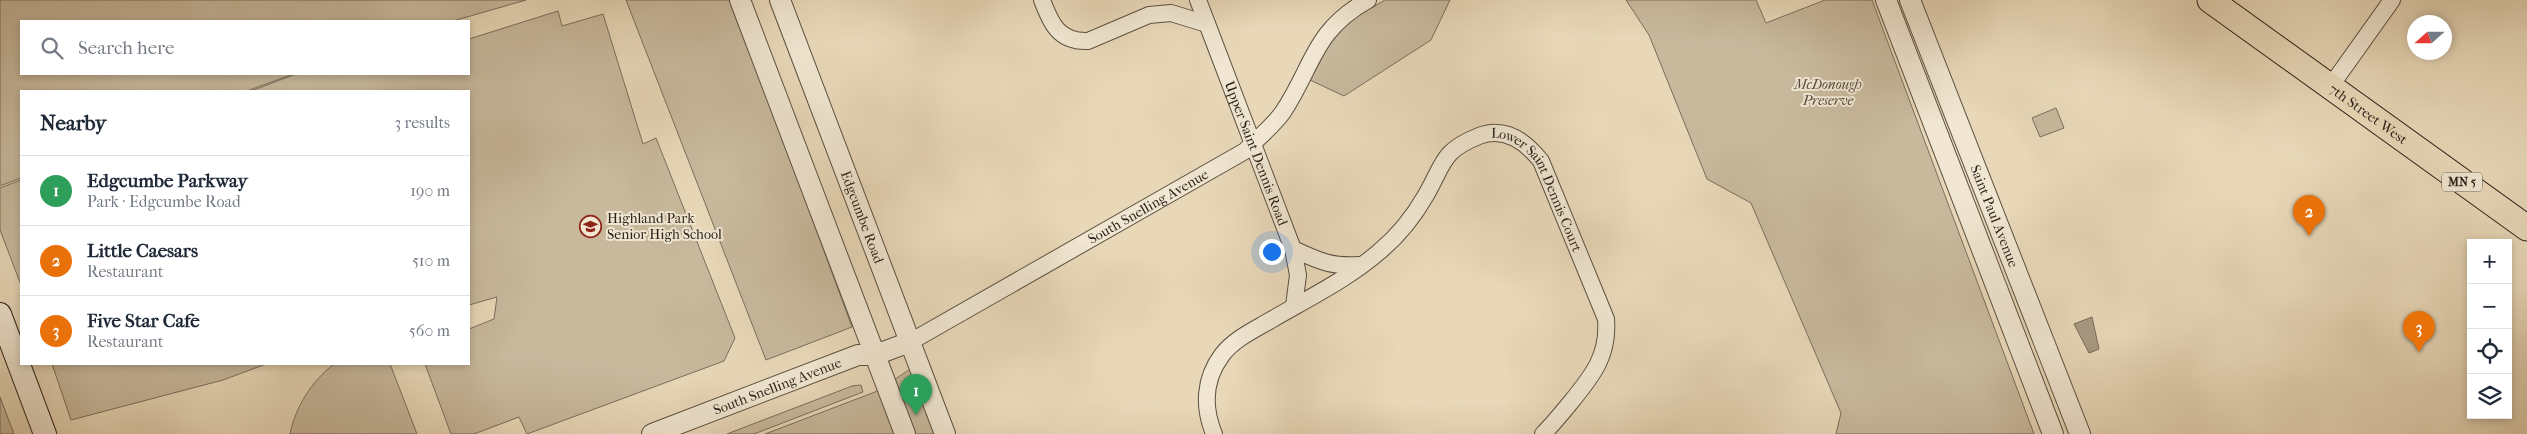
<!DOCTYPE html>
<meta charset="utf-8">
<style>
body{margin:0;font-family:"IM FELL French Canon",serif;background:#f6f6f7;color:#1f2937}
.controls{position:absolute;right:15px;bottom:15px;display:grid;overflow:hidden;border-radius:0px;box-shadow:0 2px 8px #0003}
.controls button{width:45px;height:45px;display:grid;place-items:center;padding:0;border:0;border-bottom:1px solid #e0e1e3;background:#fff;color:#1f2937;font:25px sans-serif}
.compass{position:absolute;left:2407px;top:15px;width:45px;height:45px;border-radius:50%;background:#fff;box-shadow:0 2px 8px #0003;rotate:249deg}
.you{position:absolute;left:1271px;top:251px;width:18px;height:18px;margin:-12px;border:4px solid #fff;border-radius:50%;background:#1a73e8;box-shadow:0 0 0 8px #1a73e833}
.badge{display:grid;place-items:center;width:32px;height:32px;border-radius:50%;background:#8f2418;color:#fff;font-size:16px;font-weight:700}
.pin{position:absolute;translate:-50% -41px;filter:drop-shadow(0 1px 2px #0008)}
.pin::after{content:'';position:absolute;top:26px;width:18px;height:15px;background:inherit;clip-path:polygon(0 0,100% 0,50% 100%)}
.list{margin:0;padding:0;list-style:none}
h2{display:flex;justify-content:space-between;align-items:center;height:65px;margin:0;padding:0 20px;font-size:21px}
h2 small{font-size:16px;font-weight:400;color:#747a83}
.list li{display:grid;grid-template-columns:32px 1fr auto;gap:15px;align-items:center;box-sizing:border-box;height:70px;padding:0 20px;border-top:1px solid #e0e1e3}
.list b{display:block;font-size:19px;white-space:nowrap}
.list p{margin:0;font-size:16px;white-space:nowrap;color:#747a83}
.list em{font-size:16px;font-style:normal;color:#747a83}
.icon{flex:none;width:28px;height:28px;fill:none;stroke:currentColor;stroke-width:2;stroke-linecap:round;stroke-linejoin:round}
.map{position:relative;flex:none;width:2527px;height:434px;overflow:hidden}
.search{position:absolute;background:#fff;box-shadow:0 2px 8px #0003;left:20px;top:20px;width:450px;height:55px;display:flex;align-items:center;gap:12px;box-sizing:border-box;padding:0 18px;border-radius:0px;color:#747a83;font-size:19px}
.panel{position:absolute;background:#fff;box-shadow:0 2px 8px #0003;left:20px;top:90px;width:450px;height:275px;border-radius:0px}
.map>svg:first-child{display:block}
.green{fill:#c8b99d;stroke:#7a6e5c}
.water{fill:#a89a83;stroke:#776a59}
.lines{fill:none;stroke-linecap:round;stroke-linejoin:round}
.minor-casing{stroke:#5c5042;stroke-width:18}
.tertiary-casing{stroke:#5c5042;stroke-width:22}
.secondary-casing{stroke:#2d221b;stroke-width:24}
.primary-casing{stroke:#2d221b;stroke-width:27}
.minor{stroke:#f0e6d1;stroke-width:16}
.tertiary{stroke:#f0e6d1;stroke-width:20}
.secondary{stroke:#f0e6d1;stroke-width:22}
.primary{stroke:#e8d8b8;stroke-width:25}
.labels{text-anchor:middle;dominant-baseline:central;stroke-width:4;stroke-linejoin:round;paint-order:stroke}
.shield{fill:#f0e6d1;stroke:#685d52;stroke-width:1}
.shield-label{font-size:12px;font-weight:bold;fill:#2d221b}
.park-label{font-size:14px;font-style:italic;fill:#54483c;stroke:#f0e6d1}
.street-label{font-size:14px;fill:#2d221b;stroke:#f0e6d1}
.poi-label{font-size:14px;fill:#2d221b;stroke:#f0e6d1;text-anchor:start}
</style>
<div class="map">
<svg width="2527" height="434" viewBox="0 0 2527 434">
<rect width="100%" height="100%" fill="#e8d8b8"/>
<filter id="stains"><feTurbulence type="fractalNoise" baseFrequency=".004" numOctaves="4"/><feColorMatrix values="0 0 0 0 .2 0 0 0 0 .09 0 0 0 0 .02 0 0 0 .5 -.17"/></filter>
<radialGradient id="worn" r=".72"><stop offset=".6" stop-color="#630" stop-opacity="0"/><stop offset="1" stop-color="#630" stop-opacity=".3"/></radialGradient>
<!-- green -->
<g class="green">
<polygon points="0,0 526,0 453,21 21,21 21,74 293,74 247,91 21,91 21,178 0,186"/>
<polygon points="626,0 732,0 852,327 766,360"/>
<polygon points="1385,0 1450,0 1431,40 1344,96 1310,80 1333,37 1349,21"/>
<polygon points="1626,0 1756,0 1766,23 1825,0 1872,0 2034,434 1836,434 1841,413 1751,203 1707,179 1649,35"/>
<polygon points="558,11 562,26 603,14 643,144 656,138 735,338 724,361 527,434 519,417 474,434 451,434 425,364 469,364 469,329 494,319 497,297 469,305 469,91 251,91 296,74 469,74 469,39"/>
<polygon points="2056,108 2064,128 2040,137 2032,118"/>
<polygon points="21,180 21,285 0,230 0,188"/>
<polygon points="923,361 951,434 765,434 875,392"/>
<polygon points="52,364 266,364 223,380 71,420"/>
<path d="M334 364H390L417 434H290C296 406 311 382 334 364Z"/>
<polygon points="861,385 863,392 754,434 727,434 852,386"/>
<polygon points="0,397 14,434 0,434"/>
</g>
<!-- water -->
<polygon class="water" points="2092,317 2099,349 2089,353 2074,324"/>
<g class="lines">
<defs>
<g id="minor">
<path d="M1042 0C1051 24 1059 42 1088 41L1149 15 1171 13 1207 24"/>
<path id="s1" d="M1198 0 1293 249 1298 275 1294 306"/>
<polyline points="2330,87 2392,0"/>
<path d="M1293 249C1319 261 1331 267 1360 265"/>
<path id="s2" d="M910 342 1245 151C1258 138 1273 126 1283 112 1314 65 1313 31 1368 0"/>
<path id="s3" d="M1214 434C1203 407 1204 379 1222 355 1234 339 1254 330 1271 320 1307 299 1348 279 1380 251 1398 236 1414 216 1426 195 1444 164 1441 151 1479 136 1505 126 1526 142 1541 161L1606 319C1609 355 1593 375 1571 402 1562 413 1553 424 1543 434"/>
</g>
<g id="tertiary">
<polyline points="740,0 905,434"/>
<path id="s4" d="M780 0 945 434"/>
<polyline points="1886,0 2053,434"/>
<path id="s5" d="M1910 0 2080 434"/>
<path id="s6" d="M652 434 858 355H875L910 342"/>
</g>
<polyline id="secondary" points="0,314 45,434"/>
<g id="primary">
<path id="s7" d="M2210 0 2527 228"/>
</g>
</defs>
<!-- minor casing -->
<use href="#minor" class="minor-casing"/>
<!-- tertiary casing -->
<use href="#tertiary" class="tertiary-casing"/>
<!-- secondary casing -->
<use href="#secondary" class="secondary-casing"/>
<!-- primary casing -->
<use href="#primary" class="primary-casing"/>
<!-- minor -->
<use href="#minor" class="minor"/>
<!-- tertiary -->
<use href="#tertiary" class="tertiary"/>
<!-- secondary -->
<use href="#secondary" class="secondary"/>
<!-- primary -->
<use href="#primary" class="primary"/>
</g>
<!-- icons -->
<defs>
<symbol id="school-ring" viewBox="-11 -11 22 22"><circle r="9.5" fill="#f0e6d1" stroke="#8f2418" stroke-width="1.5"/><path d="M0-5L7-2L0 1L-7-2ZM-4 1L0 2.5L4 1V4Q0 6-4 4Z" fill="#8f2418"/></symbol>
</defs>
<g fill-rule="evenodd">
<use href="#school-ring" x="578" y="214" width="25" height="25"/>
</g>
<g class="labels">
<!-- shield labels -->
<rect class="shield" x="2442" y="172.5" width="40" height="19" rx="4"/>
<g class="shield-label">
<text x="2462" y="182">MN 5</text>
</g>
<!-- park labels -->
<g class="park-label">
<text x="1828" y="84">McDonough<tspan x="1828" dy="16">Preserve</tspan></text>
</g>
<!-- street labels -->
<g class="street-label">
<text stroke="none"><textPath href="#s7" startOffset="195">7th Street West</textPath></text>
<text stroke="none"><textPath href="#s1" startOffset="164">Upper Saint Dennis Road</textPath></text>
<text stroke="none"><textPath href="#s3" startOffset="519">Lower Saint Dennis Court</textPath></text>
<text stroke="none"><textPath href="#s2" startOffset="274">South Snelling Avenue</textPath></text>
<text stroke="none"><textPath href="#s4" startOffset="232">Edgcumbe Road</textPath></text>
<text stroke="none"><textPath href="#s5" startOffset="232">Saint Paul Avenue</textPath></text>
<text stroke="none"><textPath href="#s6" startOffset="134">South Snelling Avenue</textPath></text>
</g>
<!-- poi labels -->
<g class="poi-label">
<text x="607" y="218">Highland Park<tspan x="607" dy="16">Senior High School</tspan></text>
</g>
</g>
<rect width="100%" height="100%" filter="url(#stains)"/>
<rect width="100%" height="100%" fill="url(#worn)"/>
</svg>
<div class="controls">
<button>+</button>
<button>−</button>
<button><svg class="icon" aria-label="locate" viewBox="0 0 24 24"><circle cx="12" cy="12" r="6"/><path d="M12 2v4M12 18v4M2 12h4M18 12h4"/></svg></button>
<button><svg class="icon" aria-label="layers" viewBox="0 0 24 24"><path d="M12 4l9 5-9 5-9-5zM3 14l9 5 9-5"/></svg></button>
</div>
<svg class="compass" viewBox="-18 -18 36 36"><path d="M0-13l5 13h-10z" fill="#e53935"/><path d="M0 13l5-13h-10z" fill="#747a83"/></svg>
<div class="you"></div>
<div class="pin badge" style="left:916px;top:415px;background:#2e9e5b">1</div>
<div class="pin badge" style="left:2309px;top:236px;background:#e8710a">2</div>
<div class="pin badge" style="left:2419px;top:352px;background:#e8710a">3</div>
<div class="search"><svg class="icon" aria-label="search" viewBox="0 0 24 24"><circle cx="10" cy="10" r="6"/><path d="M15 15l6 6"/></svg>Search here</div>
<section class="panel">
<h2>Nearby<small>3 results</small></h2>
<ul class="list">
<li><span class="badge" style="background:#2e9e5b">1</span><div><b>Edgcumbe Parkway</b><p>Park · Edgcumbe Road</p></div><em>190 m</em></li>
<li><span class="badge" style="background:#e8710a">2</span><div><b>Little Caesars</b><p>Restaurant</p></div><em>510 m</em></li>
<li><span class="badge" style="background:#e8710a">3</span><div><b>Five Star Cafe</b><p>Restaurant</p></div><em>560 m</em></li>
</ul>
</section>
</div>
